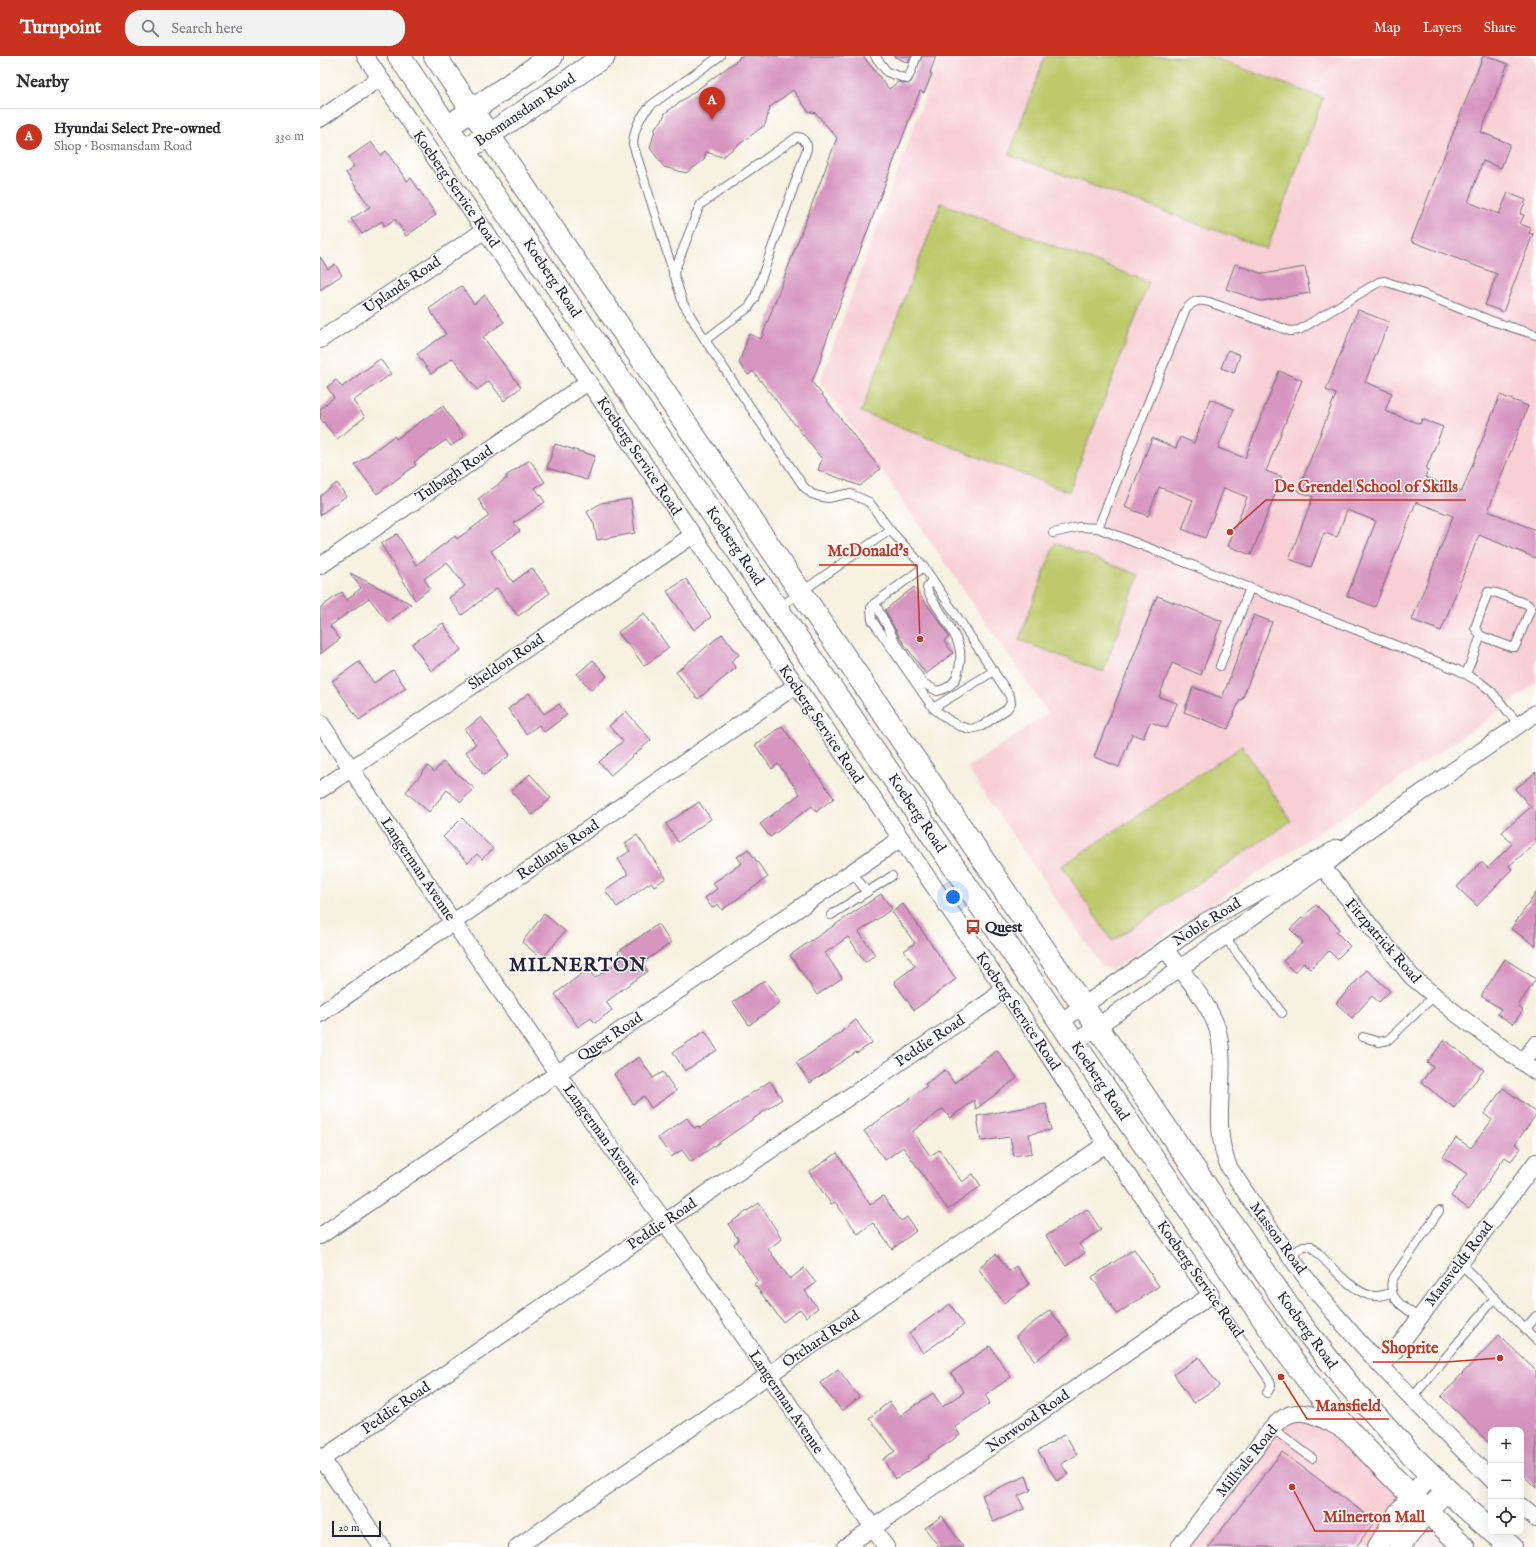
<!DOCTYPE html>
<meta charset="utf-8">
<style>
body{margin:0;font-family:"IM FELL English",serif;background:#f2f2f3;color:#2b2b33}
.controls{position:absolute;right:12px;bottom:12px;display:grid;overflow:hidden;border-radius:8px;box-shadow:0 4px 16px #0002}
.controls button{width:36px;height:36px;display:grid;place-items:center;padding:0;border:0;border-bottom:1px solid #e1e1e2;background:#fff;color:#2b2b33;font:20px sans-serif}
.scale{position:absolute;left:12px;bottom:10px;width:49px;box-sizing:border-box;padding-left:4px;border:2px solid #22223b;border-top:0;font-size:11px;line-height:14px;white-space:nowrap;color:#22223b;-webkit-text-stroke:3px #fff;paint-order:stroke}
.you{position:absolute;left:633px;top:841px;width:14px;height:14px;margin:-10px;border:3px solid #fff;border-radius:50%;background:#1a73e8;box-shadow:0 0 0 6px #1a73e833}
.badge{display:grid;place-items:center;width:26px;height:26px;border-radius:50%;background:#c8321e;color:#fff;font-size:13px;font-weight:700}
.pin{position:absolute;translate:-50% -33px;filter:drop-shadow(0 1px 2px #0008)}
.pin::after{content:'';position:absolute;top:21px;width:14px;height:12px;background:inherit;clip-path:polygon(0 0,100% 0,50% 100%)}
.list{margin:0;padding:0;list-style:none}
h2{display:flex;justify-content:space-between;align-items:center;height:52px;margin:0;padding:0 16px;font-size:17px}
h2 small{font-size:13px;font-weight:400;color:#7c7c81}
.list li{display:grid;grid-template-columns:26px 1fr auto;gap:12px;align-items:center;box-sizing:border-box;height:56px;padding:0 16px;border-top:1px solid #e1e1e2}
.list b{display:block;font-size:15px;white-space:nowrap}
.list p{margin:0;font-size:13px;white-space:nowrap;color:#7c7c81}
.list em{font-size:13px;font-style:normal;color:#7c7c81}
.icon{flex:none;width:22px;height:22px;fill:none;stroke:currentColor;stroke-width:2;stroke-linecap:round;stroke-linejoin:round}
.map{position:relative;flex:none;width:1216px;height:1491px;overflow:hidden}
header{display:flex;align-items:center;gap:24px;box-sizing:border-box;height:56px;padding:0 20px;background:#c8321e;color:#fff}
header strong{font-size:19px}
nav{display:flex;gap:22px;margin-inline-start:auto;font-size:14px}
.search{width:280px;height:36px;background:#f2f2f3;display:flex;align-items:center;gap:10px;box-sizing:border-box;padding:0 14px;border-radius:16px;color:#7c7c81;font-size:15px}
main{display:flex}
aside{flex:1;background:#fff}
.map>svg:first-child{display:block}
.built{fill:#f7cfd4}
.green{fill:#bdc96a;stroke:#707652}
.building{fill:#d796c0}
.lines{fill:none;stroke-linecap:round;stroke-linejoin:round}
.service-casing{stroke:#6d6a75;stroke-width:10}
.minor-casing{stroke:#6d6a75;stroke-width:18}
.tertiary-casing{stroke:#6d6a75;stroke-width:22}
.primary-casing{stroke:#6d6a75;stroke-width:24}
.service{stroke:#fff;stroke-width:8}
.minor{stroke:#fff;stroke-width:16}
.tertiary{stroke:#fff;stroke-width:20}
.primary{stroke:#fff;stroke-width:22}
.labels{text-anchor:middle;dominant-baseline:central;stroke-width:3;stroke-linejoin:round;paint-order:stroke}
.street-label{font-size:15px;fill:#22223b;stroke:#fff}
.poi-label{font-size:15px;font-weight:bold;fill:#22223b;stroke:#fff;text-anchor:start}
.district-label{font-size:19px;font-weight:bold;letter-spacing:1px;fill:#22223b;stroke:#fff}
.leader{fill:none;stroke:#c8321e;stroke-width:1.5}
.callout-dot{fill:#c8321e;stroke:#fff;stroke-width:1.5}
.callout-label{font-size:16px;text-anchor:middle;font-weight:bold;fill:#c8321e;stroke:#fff;stroke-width:3;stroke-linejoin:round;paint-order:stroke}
</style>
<header>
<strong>Turnpoint</strong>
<div class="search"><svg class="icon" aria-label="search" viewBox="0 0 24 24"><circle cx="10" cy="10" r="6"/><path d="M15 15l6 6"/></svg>Search here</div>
<nav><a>Map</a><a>Layers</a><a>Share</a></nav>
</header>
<main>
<aside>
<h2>Nearby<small></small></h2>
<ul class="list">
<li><span class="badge">A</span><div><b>Hyundai Select Pre-owned</b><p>Shop · Bosmansdam Road</p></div><em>330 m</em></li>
</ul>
</aside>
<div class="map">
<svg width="1216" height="1491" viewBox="0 0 1216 1491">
<rect width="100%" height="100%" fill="#fff"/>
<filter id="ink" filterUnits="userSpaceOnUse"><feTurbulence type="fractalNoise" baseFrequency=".025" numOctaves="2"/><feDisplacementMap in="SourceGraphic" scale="8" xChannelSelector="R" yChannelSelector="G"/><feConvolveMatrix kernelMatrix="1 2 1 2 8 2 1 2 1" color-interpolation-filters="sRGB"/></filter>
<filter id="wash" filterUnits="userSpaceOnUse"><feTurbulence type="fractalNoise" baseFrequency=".012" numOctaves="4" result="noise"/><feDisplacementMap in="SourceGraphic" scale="16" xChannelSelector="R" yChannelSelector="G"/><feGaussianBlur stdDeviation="0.9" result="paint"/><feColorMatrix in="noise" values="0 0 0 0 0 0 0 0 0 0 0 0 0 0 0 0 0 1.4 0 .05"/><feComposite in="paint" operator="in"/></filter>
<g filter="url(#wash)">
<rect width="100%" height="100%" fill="#f7f1e1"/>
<!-- built -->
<g class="built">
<polygon points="620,0 1216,0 1216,627 1166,665 792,914 781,909 647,712 728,657 500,325"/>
<polygon points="973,1358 1035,1381 1091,1440 1058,1491 859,1491"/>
<polygon points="1107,1455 1144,1491 1080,1491"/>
</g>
<!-- green -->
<g class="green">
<polygon points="725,0 889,0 1003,42 947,193 689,99"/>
<polygon points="621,147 829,226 749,436 541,356"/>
<polygon points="735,487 819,519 783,616 699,584"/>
<polygon points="922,690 971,765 792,885 742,810"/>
</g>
<g id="blocks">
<!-- building -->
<g class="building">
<polygon points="420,0 543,0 569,33 578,26 587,28 591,26 602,0 616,0 610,17 612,18 604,37 600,35 502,296 503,297 492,326 560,413 540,430 498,414 502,403 433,315 428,319 419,307 429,278 441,283 517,82 496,57 488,55 473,34 450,51 445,69 402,101 386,96 384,104 366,117 344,111 330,92 336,70 342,65 345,57 419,3"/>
<polygon points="573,0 591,0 588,7"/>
<polygon points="1163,0 1168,0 1188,8 1161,76 1190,88 1181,112 1163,105 1148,146 1179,158 1188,137 1206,144 1200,158 1204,159 1200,168 1211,172 1209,177 1213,178 1183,256 1165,249 1177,218 1091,185"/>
<polygon points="51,86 61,99 66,95 87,125 91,122 116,159 86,180 75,163 65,170 62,165 42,178 31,163 50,151 26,117 34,111 28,102"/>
<polygon points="0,201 8,213 15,208 22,219 0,234"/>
<polygon points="915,208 943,218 985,211 990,237 941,245 906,233"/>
<polygon points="141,230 154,248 165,239 184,266 163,281 201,331 184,345 169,325 157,334 133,302 111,318 97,298 126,278 109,253"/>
<polygon points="1038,254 1069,266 1045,326 1072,337 1065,355 1100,368 1102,363 1123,371 1106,413 1108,414 1105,421 1142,435 1180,339 1208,350 1168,455 1216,474 1216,502 1159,479 1121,575 1092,564 1133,460 1096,446 1055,551 1027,540 1056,465 1027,454 1017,481 1004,477 991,511 969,503 993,441 978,435 1016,338 1006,334"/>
<polygon points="908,294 920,299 914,317 901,312"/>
<polygon points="60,303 71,318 33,345 45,361 17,383 0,362 0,353 14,341 7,331 16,324 22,331"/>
<polygon points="959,315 982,324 946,415 962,421 931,499 908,490 927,441 904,432 885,482 862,473 873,444 839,431 828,460 805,451 832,382 856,392 860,381 874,387 890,343 914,353 898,392 925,402"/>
<polygon points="123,350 144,381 131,390 126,384 94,406 96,409 57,438 35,409 74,380 76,383"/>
<polygon points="235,388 275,400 267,424 227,412"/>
<polygon points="210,404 225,426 215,432 225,446 194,467 200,475 171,495 193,526 212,512 230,537 198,560 177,532 142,559 129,542 145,530 127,506 104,523 110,532 95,544 61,488 77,478 96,509 135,480 137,483 169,460 158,443 187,422 186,420"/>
<polygon points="17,427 26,440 0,459 0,440"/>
<polygon points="311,443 315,477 277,484 274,468 267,456 281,447"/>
<polygon points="30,517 91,548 68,566 49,542 10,570 20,583 0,598 0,552 22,536 27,544 41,532"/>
<polygon points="366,523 391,561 374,574 347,535"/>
<polygon points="594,531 622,569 629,581 624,585 633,597 606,618 580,582 565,554"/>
<polygon points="837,540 902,565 881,619 852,607 839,641 857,647 847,672 830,666 823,682 812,678 799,711 774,701"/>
<polygon points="324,557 349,592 324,610 307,586 306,587 298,576"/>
<polygon points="934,559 952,566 922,644 920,643 908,673 864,656 873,631 902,642"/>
<polygon points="123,567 141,594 111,615 92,588"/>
<polygon points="402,578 419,599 411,605 416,612 378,643 356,616"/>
<polygon points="273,604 287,620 271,634 257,618"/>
<polygon points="39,606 54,627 73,614 86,632 39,664 12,625"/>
<polygon points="209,637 224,658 239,648 247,659 224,676 219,669 206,678 188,653"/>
<polygon points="306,655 331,684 291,719 279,706 303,685 289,670"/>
<polygon points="161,661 190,699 164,719 146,696 156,688 145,674"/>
<polygon points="462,670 514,742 496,756 492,750 450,781 440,768 480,738 458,708 452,713 435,689"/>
<polygon points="123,706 154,732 141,746 127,734 109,756 86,736 108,710 114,716"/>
<polygon points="1216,716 1216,787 1189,810 1192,813 1157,850 1137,831 1161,806 1168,812 1192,788 1182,776 1211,751 1195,733"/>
<polygon points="210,718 231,742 212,759 191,735"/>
<polygon points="379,746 391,763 358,786 346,768"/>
<polygon points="142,762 173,793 162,803 157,798 148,807 123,781"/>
<polygon points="317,779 346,822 334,830 331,826 297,851 285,834 308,818 298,803 310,795 305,787"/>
<polygon points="428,793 448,821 402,854 398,848 392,852 385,842 397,833 393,827 422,807 417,801"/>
<polygon points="1216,837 1216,890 1191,873"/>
<polygon points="561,838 572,853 539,876 555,899 545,906 528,881 505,897 522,922 497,939 470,899"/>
<polygon points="583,848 636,923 594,954 574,926 595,910 584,895 595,887 572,856"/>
<polygon points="996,849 1020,873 1016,876 1030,890 1017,903 1009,895 990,913 984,907 974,916 963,905 983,886 970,873"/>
<polygon points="224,858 245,875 222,903 202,886"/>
<polygon points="338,868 351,887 322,907 328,915 297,937 297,938 286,946 292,954 275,967 271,962 258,971 235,938 268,913 275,922 302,903 298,896"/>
<polygon points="1185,903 1216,923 1198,950 1203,954 1193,968 1177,958 1181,953 1161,940"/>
<polygon points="1047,914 1070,935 1059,946 1052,940 1032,962 1016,947"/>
<polygon points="445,924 460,947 429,969 413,946"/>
<polygon points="536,964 552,987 537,997 536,996 490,1027 476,1007 522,976 522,975"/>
<polygon points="385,975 397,994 365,1015 353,996"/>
<polygon points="1125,984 1164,1014 1134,1052 1101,1026 1113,1011 1107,1006"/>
<polygon points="677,994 697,1022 656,1053 654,1044 630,1062 623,1053 593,1075 610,1100 619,1094 642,1126 653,1118 661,1130 628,1154 583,1091 565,1104 544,1075 607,1030 605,1028 625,1014 634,1027"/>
<polygon points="319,1001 333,1022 343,1016 356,1035 331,1052 324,1040 313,1048 294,1018"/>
<polygon points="450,1025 462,1043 371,1106 362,1094 351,1101 338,1082 367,1062 374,1072 378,1070 380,1072"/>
<polygon points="1183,1032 1216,1056 1216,1059 1195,1088 1201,1092 1191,1105 1185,1101 1149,1153 1131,1140 1147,1118 1123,1101 1136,1082 1151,1092 1172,1064 1164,1058"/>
<polygon points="726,1048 731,1074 709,1078 712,1097 694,1100 690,1081 661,1085 657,1060"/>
<polygon points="517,1097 550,1149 563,1140 581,1165 587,1161 596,1175 572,1193 553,1167 538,1178 515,1146 511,1148 489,1116"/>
<polygon points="439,1147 462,1183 448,1193 470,1223 484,1212 496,1227 485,1235 498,1252 486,1261 480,1253 463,1266 434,1228 438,1225 414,1188 419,1184 408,1168"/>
<polygon points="767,1153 781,1174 759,1188 765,1197 746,1210 726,1180"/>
<polygon points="814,1193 839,1230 797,1258 772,1221"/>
<polygon points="676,1198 689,1215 696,1210 709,1228 684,1247 658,1212"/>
<polygon points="630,1248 644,1269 603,1297 589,1277"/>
<polygon points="730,1254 749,1279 715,1305 696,1280"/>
<polygon points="1179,1279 1216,1315 1216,1432 1201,1417 1201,1374 1171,1374 1171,1389 1121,1340"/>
<polygon points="670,1290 691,1321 665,1339 670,1347 635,1371 640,1379 608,1400 609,1402 575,1423 563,1403 575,1395 549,1362 569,1346 580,1360 613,1337 622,1351 644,1336 631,1317"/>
<polygon points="879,1301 899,1330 873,1347 854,1318"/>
<polygon points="518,1313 539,1341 522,1355 500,1327"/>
<polygon points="745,1378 757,1399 741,1408 748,1418 737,1425 718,1395"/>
<polygon points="962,1396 1055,1465 1036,1491 888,1491"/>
<polygon points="706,1420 711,1434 698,1440 704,1453 673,1466 662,1439"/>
<polygon points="622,1460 643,1491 619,1491 605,1472"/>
</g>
</g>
</g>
<g filter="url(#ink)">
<use href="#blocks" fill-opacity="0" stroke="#6d6a75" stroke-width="1"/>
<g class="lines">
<defs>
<g id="service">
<path d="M400 0 331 49C320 60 314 72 313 88L363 247 385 284 484 431 492 438 498 440 508 442 526 438H531L549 446 570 474 604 511 690 640 691 647 687 653 662 670 650 673 639 670 630 665 613 652 552 564 551 552 555 547 604 511"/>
<polyline points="555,0 567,16 587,23 589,20 597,0"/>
<polyline points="353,219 378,154 381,148 477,81 482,82 487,89 487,93 434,243 429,251 385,284"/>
<path d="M778 472 865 255C872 245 878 243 889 246L970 275 979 274 1059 226 1064 225 1106 239 1172 265 1216 279"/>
<polyline points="733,477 759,471 778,472 1138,614 1161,627 1171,635 1200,670"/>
<polygon points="1168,536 1177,537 1207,548 1211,552 1195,591 1191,591 1161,580 1155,572"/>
<path d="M555 547 575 585 603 627 617 635C627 633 636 627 638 616 640 609 641 602 640 595 638 579 618 553 609 538L607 532 612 523"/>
<polyline points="458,552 570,474"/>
<polyline points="900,610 930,532"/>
<polyline points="1146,618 1161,580"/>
<polyline points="613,652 674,615"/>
<polyline points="532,816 547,836"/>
<polyline points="511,859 572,820"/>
<polyline points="905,881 962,957"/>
<polyline points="1043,981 1059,986 1068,984 1114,940"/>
<path d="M970 1201 983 1190H991C1005 1203 1036 1242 1056 1240 1061 1240 1067 1238 1072 1237"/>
<polyline points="1140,1207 1216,1284"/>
<polyline points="891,1239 950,1325 951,1330 947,1337"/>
<path d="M1099 1262C1085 1251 1068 1245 1072 1224L1119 1155"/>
<polyline points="1205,1273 1216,1260"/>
<polyline points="1092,1342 1175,1242"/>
<polyline points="952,1372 992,1402"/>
</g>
<g id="minor">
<polyline points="45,0 706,965 786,1088 891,1239 525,1491"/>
<polyline points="0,63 60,22"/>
<polyline points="0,284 165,174"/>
<polyline points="0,510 268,326"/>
<polyline points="0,666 133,866 237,1017 345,1166 566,1491"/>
<polyline points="0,734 373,479"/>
<polyline points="996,803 1092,921 1138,959 1216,1016"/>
<path d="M845 893C861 914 889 947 897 972 910 1016 889 1067 909 1111 943 1164 979 1217 1021 1265 1068 1320 1120 1371 1171 1423"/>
<polyline points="0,958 475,630"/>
<polyline points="740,966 884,866 1017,792"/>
<polyline points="754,987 1003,811 1041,779 1216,657"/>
<polyline points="1203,1006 1216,988"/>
<polyline points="0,1180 580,783"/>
<polyline points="1062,1309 1071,1300 1216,1106"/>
<polyline points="0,1400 62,1491"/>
<polyline points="2,1403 345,1166 670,945 683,934"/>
<polyline points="1201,1450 1216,1463"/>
<polyline points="197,1491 786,1088"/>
<path d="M859 1491 952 1372C977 1342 1001 1363 1028 1377"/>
</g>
<g id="tertiary">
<polyline points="1058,1491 1079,1456 1111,1418"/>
<polyline points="1080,1491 1107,1455 1127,1434"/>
</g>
<g id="primary">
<path d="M79 0 957 1283C981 1316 1007 1350 1035 1381 1069 1419 1107 1455 1144 1491"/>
<polyline points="115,0 763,950 979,1266 1028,1328 1095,1403 1147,1453 1171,1474"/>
<polyline points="139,63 232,0"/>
<polyline points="156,87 196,61 284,0"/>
<polyline points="1173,1476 1191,1491"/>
</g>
</defs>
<!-- service casing -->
<use href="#service" class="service-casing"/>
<!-- minor casing -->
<use href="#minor" class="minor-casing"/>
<!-- tertiary casing -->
<use href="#tertiary" class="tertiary-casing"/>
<!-- primary casing -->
<use href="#primary" class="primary-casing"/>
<!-- service -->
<use href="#service" class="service"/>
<!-- minor -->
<use href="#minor" class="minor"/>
<!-- tertiary -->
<use href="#tertiary" class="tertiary"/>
<!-- primary -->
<use href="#primary" class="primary"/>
</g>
</g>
<!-- icons -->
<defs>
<symbol id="bus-bare" viewBox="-9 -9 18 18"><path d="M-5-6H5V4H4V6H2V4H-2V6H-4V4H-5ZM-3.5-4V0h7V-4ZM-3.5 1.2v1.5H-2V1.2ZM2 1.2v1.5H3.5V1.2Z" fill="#c8321e" stroke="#fff" stroke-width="2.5" paint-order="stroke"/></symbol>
</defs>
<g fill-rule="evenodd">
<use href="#bus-bare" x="642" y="860" width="22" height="22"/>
</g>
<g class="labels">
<!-- street labels -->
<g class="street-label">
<text transform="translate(205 54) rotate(-34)">Bosmansdam Road</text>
<text transform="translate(136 133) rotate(55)">Koeberg Service Road</text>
<text transform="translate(232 222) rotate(56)">Koeberg Road</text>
<text transform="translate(82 229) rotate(-34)">Uplands Road</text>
<text transform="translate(319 400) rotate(56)">Koeberg Service Road</text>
<text transform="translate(134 418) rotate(-34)">Tulbagh Road</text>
<text transform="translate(415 490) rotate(56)">Koeberg Road</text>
<text transform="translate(186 606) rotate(-34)">Sheldon Road</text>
<text transform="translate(501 668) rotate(56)">Koeberg Service Road</text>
<text transform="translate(597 757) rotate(56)">Koeberg Road</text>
<text transform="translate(238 794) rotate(-34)">Redlands Road</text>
<text transform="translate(98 813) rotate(56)">Langerman Avenue</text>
<text transform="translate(887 866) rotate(-32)">Noble Road</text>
<text transform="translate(1063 885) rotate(49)">Fitzpatrick Road</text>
<text transform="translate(698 955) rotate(56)">Koeberg Service Road</text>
<text transform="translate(290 981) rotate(-34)">Quest Road</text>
<text transform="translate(610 985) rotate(-34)">Peddie Road</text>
<text transform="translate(780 1025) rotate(56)">Koeberg Road</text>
<text transform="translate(282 1079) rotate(54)">Langerman Avenue</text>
<text transform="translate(342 1168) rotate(-34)">Peddie Road</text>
<text transform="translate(958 1182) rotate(54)">Masson Road</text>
<text transform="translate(1139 1208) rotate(-53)">Mansveldt Road</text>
<text transform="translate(880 1223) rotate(55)">Koeberg Service Road</text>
<text transform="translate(987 1274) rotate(54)">Koeberg Road</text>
<text transform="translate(501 1283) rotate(-34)">Orchard Road</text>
<text transform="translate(466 1346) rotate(56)">Langerman Avenue</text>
<text transform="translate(76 1352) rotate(-35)">Peddie Road</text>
<text transform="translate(708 1365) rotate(-35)">Norwood Road</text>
<text transform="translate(927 1405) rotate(-51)">Millvale Road</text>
</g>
<!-- poi labels -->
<g class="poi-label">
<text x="665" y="871">Quest</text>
</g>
<!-- district labels -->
<g class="district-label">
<text x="258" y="910">MILNERTON</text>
</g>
</g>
<!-- callouts -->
<path class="leader" d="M910 476L946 444H1146M600 583L597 509H499M1180 1302L1126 1306H1053M961 1321L987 1363H1069M972 1431L995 1475H1113"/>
<g class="callout-dot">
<circle cx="910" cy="476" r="4"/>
<circle cx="600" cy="583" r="4"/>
<circle cx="1180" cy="1302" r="4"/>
<circle cx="961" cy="1321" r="4"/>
<circle cx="972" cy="1431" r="4"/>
</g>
<g class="callout-label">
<text x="1046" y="436">De Grendel School of Skills</text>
<text x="548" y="500">McDonald's</text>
<text x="1090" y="1297">Shoprite</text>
<text x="1028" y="1355">Mansfield</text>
<text x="1054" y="1466">Milnerton Mall</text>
</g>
</svg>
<div class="controls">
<button>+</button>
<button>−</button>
<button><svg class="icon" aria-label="locate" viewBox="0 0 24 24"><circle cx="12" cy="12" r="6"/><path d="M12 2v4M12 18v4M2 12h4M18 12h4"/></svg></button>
</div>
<div class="scale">20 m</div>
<div class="you"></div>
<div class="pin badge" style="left:392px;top:64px">A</div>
</div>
</main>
